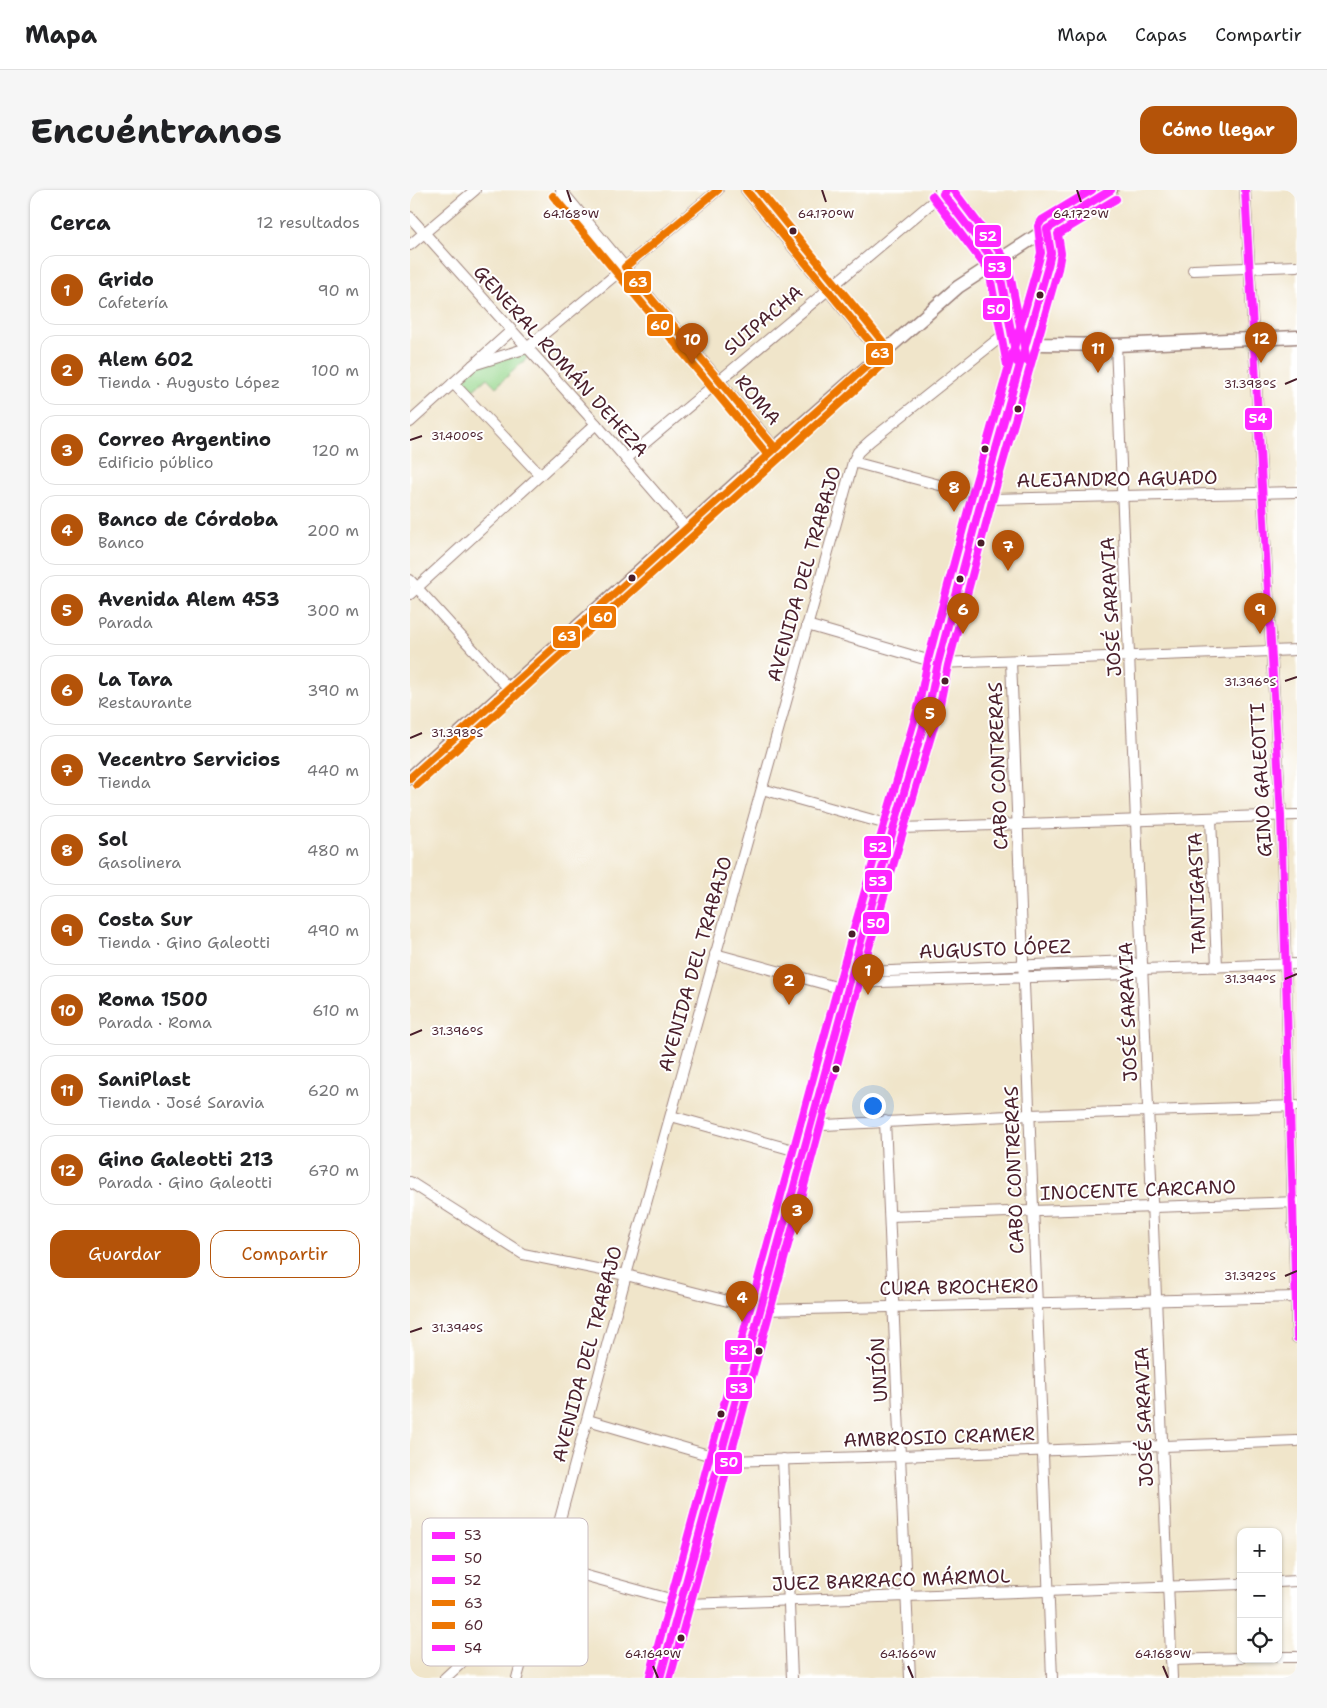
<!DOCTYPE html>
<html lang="es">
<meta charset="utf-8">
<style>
body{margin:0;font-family:"Shantell Sans",sans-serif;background:#f6f6f6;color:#202124}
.controls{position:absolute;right:15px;bottom:15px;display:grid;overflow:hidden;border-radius:10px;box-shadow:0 1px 4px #0004}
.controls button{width:45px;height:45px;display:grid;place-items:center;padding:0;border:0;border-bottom:1px solid #e0e0e0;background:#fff;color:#202124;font:25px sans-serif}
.you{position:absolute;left:462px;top:915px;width:18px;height:18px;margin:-12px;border:4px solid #fff;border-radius:50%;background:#1a73e8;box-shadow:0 0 0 8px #1a73e833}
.badge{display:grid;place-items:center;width:32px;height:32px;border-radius:50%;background:#b45309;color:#fff;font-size:16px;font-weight:700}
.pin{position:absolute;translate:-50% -41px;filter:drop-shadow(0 1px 2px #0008)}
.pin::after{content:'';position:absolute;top:26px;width:18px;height:15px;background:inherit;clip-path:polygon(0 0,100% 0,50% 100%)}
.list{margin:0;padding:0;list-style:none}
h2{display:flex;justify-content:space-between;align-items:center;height:65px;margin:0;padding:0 20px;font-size:21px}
h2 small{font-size:16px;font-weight:400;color:#757577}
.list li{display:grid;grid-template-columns:32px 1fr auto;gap:15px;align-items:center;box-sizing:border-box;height:70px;margin:0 10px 10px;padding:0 10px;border:1px solid #e0e0e0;border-radius:15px}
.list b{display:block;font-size:19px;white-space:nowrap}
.list p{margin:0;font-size:16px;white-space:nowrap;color:#757577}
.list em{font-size:16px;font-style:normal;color:#757577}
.actions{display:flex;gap:10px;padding:15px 20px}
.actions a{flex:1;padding:11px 0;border:1px solid #b45309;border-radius:15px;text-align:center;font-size:18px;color:#b45309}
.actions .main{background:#b45309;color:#fff}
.icon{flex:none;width:28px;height:28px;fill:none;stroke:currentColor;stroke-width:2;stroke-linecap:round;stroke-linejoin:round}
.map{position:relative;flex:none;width:887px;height:1488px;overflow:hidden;border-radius:15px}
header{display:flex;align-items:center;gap:30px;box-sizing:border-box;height:70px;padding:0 25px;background:#fff;border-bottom:1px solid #e0e0e0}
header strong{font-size:24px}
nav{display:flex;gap:28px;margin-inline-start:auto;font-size:18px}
.intro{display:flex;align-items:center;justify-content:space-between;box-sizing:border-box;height:120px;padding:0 30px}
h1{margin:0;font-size:35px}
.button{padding:12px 22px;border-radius:15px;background:#b45309;color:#fff;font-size:18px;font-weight:700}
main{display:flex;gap:30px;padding:0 30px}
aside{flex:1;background:#fff;border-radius:15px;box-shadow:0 1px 4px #0004}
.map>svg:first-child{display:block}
.green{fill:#97d78d;stroke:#707b5c}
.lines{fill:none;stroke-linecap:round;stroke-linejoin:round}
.minor-casing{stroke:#9d827a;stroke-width:12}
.major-casing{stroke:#9d827a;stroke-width:15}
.minor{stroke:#fff;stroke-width:10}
.major{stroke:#fff;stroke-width:12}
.bus-1-casing{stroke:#fff;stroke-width:11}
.bus-2-casing{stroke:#fff;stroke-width:11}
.bus-3-casing{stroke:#fff;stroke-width:11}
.bus-4-casing{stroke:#fff;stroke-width:11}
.bus-5-casing{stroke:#fff;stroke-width:11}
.bus-6-casing{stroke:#fff;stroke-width:11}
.bus-1{stroke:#fe27ff;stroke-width:8}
.bus-2{stroke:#fe27ff;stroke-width:8}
.bus-3{stroke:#fe27ff;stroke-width:8}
.bus-4{stroke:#ed7704;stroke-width:8}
.bus-5{stroke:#ed7704;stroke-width:8}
.bus-6{stroke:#fe27ff;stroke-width:8}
.ticks{fill:none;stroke:#4a1f2b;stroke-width:2}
.bus-dot{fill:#4a1f2b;stroke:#fff;stroke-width:2}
.labels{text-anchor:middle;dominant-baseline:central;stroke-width:4;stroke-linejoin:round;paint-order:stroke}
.street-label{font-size:19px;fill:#4a1f2b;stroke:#fff}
.key{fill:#fff;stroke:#c9bcbf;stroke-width:1}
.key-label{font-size:14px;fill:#4a1f2b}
.ticks-label{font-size:12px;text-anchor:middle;fill:#4a1f2b;stroke:#fff;stroke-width:4;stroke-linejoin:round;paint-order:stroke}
.line-badge{stroke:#fff;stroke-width:2}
.badge-label{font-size:14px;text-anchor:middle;font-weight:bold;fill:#fff}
</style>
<header>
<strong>Mapa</strong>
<nav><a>Mapa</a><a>Capas</a><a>Compartir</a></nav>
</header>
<div class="intro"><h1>Encuéntranos</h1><a class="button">Cómo llegar</a></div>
<main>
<aside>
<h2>Cerca<small>12 resultados</small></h2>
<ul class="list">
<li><span class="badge">1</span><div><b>Grido</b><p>Cafetería</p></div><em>90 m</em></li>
<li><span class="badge">2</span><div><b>Alem 602</b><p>Tienda · Augusto López</p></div><em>100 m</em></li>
<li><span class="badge">3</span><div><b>Correo Argentino</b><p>Edificio público</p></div><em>120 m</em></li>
<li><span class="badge">4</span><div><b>Banco de Córdoba</b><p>Banco</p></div><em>200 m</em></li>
<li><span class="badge">5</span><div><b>Avenida Alem 453</b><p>Parada</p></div><em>300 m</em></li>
<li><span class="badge">6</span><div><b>La Tara</b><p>Restaurante</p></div><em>390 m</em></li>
<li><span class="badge">7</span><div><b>Vecentro Servicios</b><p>Tienda</p></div><em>440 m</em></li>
<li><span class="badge">8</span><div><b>Sol</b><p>Gasolinera</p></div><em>480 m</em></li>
<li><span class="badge">9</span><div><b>Costa Sur</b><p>Tienda · Gino Galeotti</p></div><em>490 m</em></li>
<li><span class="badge">10</span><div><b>Roma 1500</b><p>Parada · Roma</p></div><em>610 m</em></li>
<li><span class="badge">11</span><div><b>SaniPlast</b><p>Tienda · José Saravia</p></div><em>620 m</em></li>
<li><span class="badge">12</span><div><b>Gino Galeotti 213</b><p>Parada · Gino Galeotti</p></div><em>670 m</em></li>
</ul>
<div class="actions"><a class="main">Guardar</a><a>Compartir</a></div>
</aside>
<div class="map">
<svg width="887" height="1488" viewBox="0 0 887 1488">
<rect width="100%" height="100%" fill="#fff"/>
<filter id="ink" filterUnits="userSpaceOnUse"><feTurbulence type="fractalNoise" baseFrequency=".02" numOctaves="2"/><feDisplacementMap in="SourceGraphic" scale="10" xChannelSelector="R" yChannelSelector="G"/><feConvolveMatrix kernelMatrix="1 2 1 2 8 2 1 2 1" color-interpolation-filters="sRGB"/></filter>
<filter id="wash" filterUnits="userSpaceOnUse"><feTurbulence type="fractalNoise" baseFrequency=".0096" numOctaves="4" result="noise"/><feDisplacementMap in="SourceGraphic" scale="20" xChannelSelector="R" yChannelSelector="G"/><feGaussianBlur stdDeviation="1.12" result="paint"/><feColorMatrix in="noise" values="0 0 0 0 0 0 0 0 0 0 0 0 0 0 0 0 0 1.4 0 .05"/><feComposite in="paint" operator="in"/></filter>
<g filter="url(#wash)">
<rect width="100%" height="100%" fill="#f0e5ca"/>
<!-- green -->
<polygon class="green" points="113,161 118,167 86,197 77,188 61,202 50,191 63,177"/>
</g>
<g filter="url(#ink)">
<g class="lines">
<defs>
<g id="minor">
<polyline points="151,0 365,258"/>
<polyline points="336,0 470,164"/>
<polyline points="530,0 585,72"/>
<polyline points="835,0 871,626 887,1148"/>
<polyline points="0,27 186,234 276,338"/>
<polyline points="0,55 65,0"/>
<polyline points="783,80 887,76"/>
<polyline points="706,155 762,1488"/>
<polyline points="63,175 117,158 308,0"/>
<polyline points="43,193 130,285"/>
<polyline points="0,232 101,141"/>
<polyline points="216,269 537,0"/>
<polyline points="443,272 582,309 887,302"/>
<polyline points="0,390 99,499"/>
<polyline points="0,404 186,234"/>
<polyline points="397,435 528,473 887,460"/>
<polyline points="601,471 642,1488"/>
<polyline points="352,599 491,638 887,625"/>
<polyline points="801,628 807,777"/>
<polyline points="305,764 426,797 457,782 720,771 733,779"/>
<polyline points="439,793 718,784 733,779 887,774"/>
<polyline points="261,926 394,963"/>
<polyline points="402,931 414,935 619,925 887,916"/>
<polyline points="475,931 500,1488"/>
<polyline points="0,992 113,1064 216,1085 353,1120 887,1107"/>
<polyline points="480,1026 887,1012"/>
<polyline points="178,1230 319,1271 490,1266 887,1251"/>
<polyline points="373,1269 382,1488"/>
<polyline points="137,1375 278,1414 831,1394"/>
<polyline points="868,1392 887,1391"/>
<polyline points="868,1467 887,1467"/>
<polyline points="761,1470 831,1468"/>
<polyline points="35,1488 119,1410 130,1404"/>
<polyline points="107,1488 216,1085 443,272 448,262 460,251 592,146 601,136"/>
</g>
<g id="major">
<path d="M585 72C597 97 606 150 607 177"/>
<polyline points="601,136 618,152 631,154 706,155 887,147"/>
<polyline points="0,588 365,258 548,97 637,39 701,0"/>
<path d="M250 1488C343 1165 421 838 519 516L528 473 572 308 638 76 641 63 637 39"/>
</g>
</defs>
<!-- minor casing -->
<use href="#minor" class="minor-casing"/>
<!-- major casing -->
<use href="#major" class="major-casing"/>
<!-- minor -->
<use href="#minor" class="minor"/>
<!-- major -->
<use href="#major" class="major"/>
<defs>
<g id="bus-1">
<polyline points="537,0 533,4 585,72 590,83 607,172"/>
<polyline points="250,1488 449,758 519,516 528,473 572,308 638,76 641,63 637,39 701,0"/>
</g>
<g id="bus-2">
<polyline points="522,6 576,77 580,86 597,175"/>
<polyline points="260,1488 458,761 529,519 538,475 582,311 648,79 651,63 648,44 706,9"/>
</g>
<g id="bus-3">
<polyline points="543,0 593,66 599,79 617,171"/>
<polyline points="240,1485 439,756 509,514 518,470 562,305 628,74 631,63 628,36 632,30 682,0"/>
</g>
<g id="bus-4">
<polyline points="308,0 215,77 365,258"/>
<polyline points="0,588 470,164 336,0"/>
</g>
<g id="bus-5">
<polyline points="143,6 357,264"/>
<polyline points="7,595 479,169 480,163 478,158 349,0"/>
</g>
<polyline id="bus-6" points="835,0 871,626 887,1148"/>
</defs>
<!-- bus-1 casing -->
<use href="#bus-1" class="bus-1-casing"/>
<!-- bus-2 casing -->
<use href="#bus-2" class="bus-2-casing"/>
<!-- bus-3 casing -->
<use href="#bus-3" class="bus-3-casing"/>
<!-- bus-4 casing -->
<use href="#bus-4" class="bus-4-casing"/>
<!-- bus-5 casing -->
<use href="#bus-5" class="bus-5-casing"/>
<!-- bus-6 casing -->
<use href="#bus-6" class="bus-6-casing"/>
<!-- bus-1 -->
<use href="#bus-1" class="bus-1"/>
<!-- bus-2 -->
<use href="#bus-2" class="bus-2"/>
<!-- bus-3 -->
<use href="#bus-3" class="bus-3"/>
<!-- bus-4 -->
<use href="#bus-4" class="bus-4"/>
<!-- bus-5 -->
<use href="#bus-5" class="bus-5"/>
<!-- bus-6 -->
<use href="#bus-6" class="bus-6"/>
</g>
</g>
<!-- ticks -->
<path class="ticks" d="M157 0 161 12M412 0 416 12M667 0 671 12M875 194 887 189M0 250 12 246M875 491 887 487M0 548 12 543M875 789 887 784M0 845 12 840M875 1086 887 1081M0 1142 12 1138M243 1476 248 1488M498 1476 503 1488M753 1476 758 1488"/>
<!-- markers -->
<g class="bus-dot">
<circle cx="383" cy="41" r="4.5"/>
<circle cx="630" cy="105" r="4.5"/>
<circle cx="608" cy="219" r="4.5"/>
<circle cx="575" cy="259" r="4.5"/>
<circle cx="571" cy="353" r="4.5"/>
<circle cx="222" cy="388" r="4.5"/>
<circle cx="550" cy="389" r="4.5"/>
<circle cx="535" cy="491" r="4.5"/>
<circle cx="442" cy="744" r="4.5"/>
<circle cx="426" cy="879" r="4.5"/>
<circle cx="349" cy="1161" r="4.5"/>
<circle cx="311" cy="1224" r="4.5"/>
<circle cx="271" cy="1448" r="4.5"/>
</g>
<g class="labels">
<!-- street labels -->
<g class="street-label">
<text transform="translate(353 130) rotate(-40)">SUIPACHA</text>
<text transform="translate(151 171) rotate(48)">GENERAL ROMÁN DEHEZA</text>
<text transform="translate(348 210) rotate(50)">ROMA</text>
<text transform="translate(707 289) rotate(-1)">ALEJANDRO AGUADO</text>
<text transform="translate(394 384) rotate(-74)">AVENIDA DEL TRABAJO</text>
<text transform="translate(701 417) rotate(-93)">JOSÉ SARAVIA</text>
<text transform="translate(588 576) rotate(-92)">CABO CONTRERAS</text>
<text transform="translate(851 590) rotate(-93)">GINO GALEOTTI</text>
<text transform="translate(787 703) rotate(-92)">TANTIGASTA</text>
<text transform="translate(585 759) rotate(-2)">AUGUSTO LÓPEZ</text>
<text transform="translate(285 774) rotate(-74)">AVENIDA DEL TRABAJO</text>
<text transform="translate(718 822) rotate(-92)">JOSÉ SARAVIA</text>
<text transform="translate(604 980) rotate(-92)">CABO CONTRERAS</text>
<text transform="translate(728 1000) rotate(-2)">INOCENTE CARCANO</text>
<text transform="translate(549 1097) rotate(-1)">CURA BROCHERO</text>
<text transform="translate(177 1164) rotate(-75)">AVENIDA DEL TRABAJO</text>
<text transform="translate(469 1180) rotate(-93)">UNIÓN</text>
<text transform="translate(734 1227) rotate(-92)">JOSÉ SARAVIA</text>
<text transform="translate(529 1247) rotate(-2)">AMBROSIO CRAMER</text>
<text transform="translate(481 1390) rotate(-2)">JUEZ BARRACO MÁRMOL</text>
</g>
</g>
<!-- legend -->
<rect x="12" y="1328" width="166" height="148" rx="8" class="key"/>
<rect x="22" y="1342" width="23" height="7" fill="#fe27ff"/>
<rect x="22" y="1365" width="23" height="6" fill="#fe27ff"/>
<rect x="22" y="1387" width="23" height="7" fill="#fe27ff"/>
<rect x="22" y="1410" width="23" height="6" fill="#ed7704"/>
<rect x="22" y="1432" width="23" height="7" fill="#ed7704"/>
<rect x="22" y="1455" width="23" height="6" fill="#fe27ff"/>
<g class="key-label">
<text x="54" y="1350">53</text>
<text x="54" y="1373">50</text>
<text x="54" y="1395">52</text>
<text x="54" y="1418">63</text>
<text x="54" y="1440">60</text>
<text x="54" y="1463">54</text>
</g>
<g class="ticks-label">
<text x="416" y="28">64.170°W</text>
<text x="671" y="28">64.172°W</text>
<text x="161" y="28">64.168°W</text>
<text x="840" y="198">31.398°S</text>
<text x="47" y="250">31.400°S</text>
<text x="840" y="496">31.396°S</text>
<text x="47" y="547">31.398°S</text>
<text x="840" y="793">31.394°S</text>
<text x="47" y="845">31.396°S</text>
<text x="840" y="1090">31.392°S</text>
<text x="47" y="1142">31.394°S</text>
<text x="243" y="1468">64.164°W</text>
<text x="498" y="1468">64.166°W</text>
<text x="753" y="1468">64.168°W</text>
</g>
<g class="line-badge">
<rect x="564" y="34" width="28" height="24" rx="5" fill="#fe27ff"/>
<rect x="573" y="65" width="29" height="24" rx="5" fill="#fe27ff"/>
<rect x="213" y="80" width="29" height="24" rx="5" fill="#ed7704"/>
<rect x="572" y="107" width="29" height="24" rx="5" fill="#fe27ff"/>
<rect x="236" y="123" width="28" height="24" rx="5" fill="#ed7704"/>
<rect x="455" y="152" width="29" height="24" rx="5" fill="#ed7704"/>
<rect x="834" y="217" width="29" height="24" rx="5" fill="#fe27ff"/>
<rect x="178" y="415" width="29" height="24" rx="5" fill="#ed7704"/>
<rect x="142" y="435" width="29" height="24" rx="5" fill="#ed7704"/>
<rect x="453" y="645" width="29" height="24" rx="5" fill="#fe27ff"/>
<rect x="454" y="679" width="29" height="24" rx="5" fill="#fe27ff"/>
<rect x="452" y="721" width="28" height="24" rx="5" fill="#fe27ff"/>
<rect x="314" y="1149" width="29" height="24" rx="5" fill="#fe27ff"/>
<rect x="315" y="1186" width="28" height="24" rx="5" fill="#fe27ff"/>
<rect x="304" y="1261" width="29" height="24" rx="5" fill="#fe27ff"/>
</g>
<g class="badge-label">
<text x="578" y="51">52</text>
<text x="587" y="82">53</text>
<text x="228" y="97">63</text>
<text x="586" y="124">50</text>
<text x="250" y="140">60</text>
<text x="470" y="168">63</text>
<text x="848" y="233">54</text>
<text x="193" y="432">60</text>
<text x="157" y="451">63</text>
<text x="468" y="662">52</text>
<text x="468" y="696">53</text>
<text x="466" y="738">50</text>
<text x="329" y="1165">52</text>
<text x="329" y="1203">53</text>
<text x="319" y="1277">50</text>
</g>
</svg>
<div class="controls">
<button>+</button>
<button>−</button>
<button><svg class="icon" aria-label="locate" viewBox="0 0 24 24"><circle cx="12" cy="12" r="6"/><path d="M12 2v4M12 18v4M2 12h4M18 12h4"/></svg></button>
</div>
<div class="you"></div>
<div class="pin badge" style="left:458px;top:805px">1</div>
<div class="pin badge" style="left:379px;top:815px">2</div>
<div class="pin badge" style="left:387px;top:1045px">3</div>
<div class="pin badge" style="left:332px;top:1132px">4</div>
<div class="pin badge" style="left:520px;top:548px">5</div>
<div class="pin badge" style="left:553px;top:444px">6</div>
<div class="pin badge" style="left:598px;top:381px">7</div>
<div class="pin badge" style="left:544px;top:322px">8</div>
<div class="pin badge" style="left:850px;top:444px">9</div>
<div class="pin badge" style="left:282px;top:174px">10</div>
<div class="pin badge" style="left:688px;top:183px">11</div>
<div class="pin badge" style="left:851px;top:173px">12</div>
</div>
</main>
